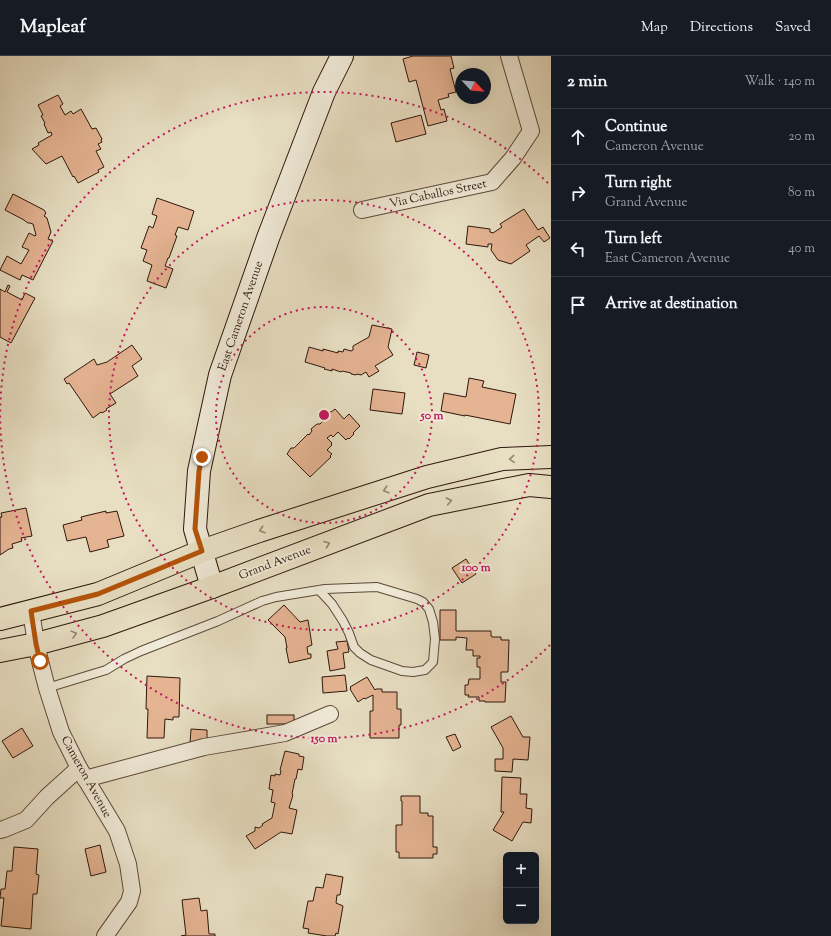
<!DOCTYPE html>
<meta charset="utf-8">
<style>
body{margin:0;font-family:"Sorts Mill Goudy",serif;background:#242831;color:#f1f3f6}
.controls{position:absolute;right:12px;bottom:12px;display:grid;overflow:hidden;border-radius:6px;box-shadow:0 4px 16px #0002}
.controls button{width:36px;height:36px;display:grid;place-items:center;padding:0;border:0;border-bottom:1px solid #363941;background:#171b24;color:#f1f3f6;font:20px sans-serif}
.compass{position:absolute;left:455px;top:12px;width:36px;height:36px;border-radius:50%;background:#171b24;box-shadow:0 4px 16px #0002;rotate:116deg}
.stop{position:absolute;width:12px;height:12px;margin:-9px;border:3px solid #b45309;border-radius:50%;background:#fff}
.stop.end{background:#b45309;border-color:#fff;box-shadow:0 1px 4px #0008}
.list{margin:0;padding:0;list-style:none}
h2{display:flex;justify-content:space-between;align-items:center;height:52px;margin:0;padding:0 16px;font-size:17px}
h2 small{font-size:13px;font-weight:400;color:#9ea1a6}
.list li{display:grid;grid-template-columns:26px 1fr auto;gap:12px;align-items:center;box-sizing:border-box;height:56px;padding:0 16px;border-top:1px solid #363941}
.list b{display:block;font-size:15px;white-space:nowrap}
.list p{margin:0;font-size:13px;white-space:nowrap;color:#9ea1a6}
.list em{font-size:13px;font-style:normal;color:#9ea1a6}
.icon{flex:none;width:22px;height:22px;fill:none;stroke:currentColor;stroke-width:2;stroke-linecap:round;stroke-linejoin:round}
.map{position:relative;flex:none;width:551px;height:880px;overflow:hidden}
header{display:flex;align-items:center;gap:24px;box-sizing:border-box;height:56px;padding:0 20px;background:#171b24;border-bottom:1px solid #363941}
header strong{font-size:19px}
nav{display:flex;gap:22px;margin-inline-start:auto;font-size:14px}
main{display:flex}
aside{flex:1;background:#171b24}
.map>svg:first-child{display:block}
.building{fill:#e5b493;stroke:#2e170c}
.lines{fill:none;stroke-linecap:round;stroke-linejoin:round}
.service-casing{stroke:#5c493a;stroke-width:10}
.minor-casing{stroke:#5c493a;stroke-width:18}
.secondary-casing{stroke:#2e170c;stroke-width:24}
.primary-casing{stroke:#2e170c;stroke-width:24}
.service{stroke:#f0ead8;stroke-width:8}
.minor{stroke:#f0ead8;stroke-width:16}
.secondary{stroke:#f0ead8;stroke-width:22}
.primary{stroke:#e8dfc3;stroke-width:22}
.oneway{stroke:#948571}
.route{stroke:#b45309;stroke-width:5}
.ring{fill:none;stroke:#c2185b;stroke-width:2;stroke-dasharray:2 4}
.labels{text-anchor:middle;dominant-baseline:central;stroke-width:4;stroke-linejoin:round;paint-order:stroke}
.street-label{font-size:12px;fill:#2e170c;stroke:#f0ead8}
.centre{fill:#c2185b;stroke:#f0ead8;stroke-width:2}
.ring-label{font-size:12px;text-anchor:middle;font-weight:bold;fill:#c2185b;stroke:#f0ead8;stroke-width:4;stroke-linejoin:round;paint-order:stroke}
</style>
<header>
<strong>Mapleaf</strong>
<nav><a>Map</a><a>Directions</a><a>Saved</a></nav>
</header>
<main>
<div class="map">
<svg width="551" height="880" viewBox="0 0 551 880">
<rect width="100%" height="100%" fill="#e8dfc3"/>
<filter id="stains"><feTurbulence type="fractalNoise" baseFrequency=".005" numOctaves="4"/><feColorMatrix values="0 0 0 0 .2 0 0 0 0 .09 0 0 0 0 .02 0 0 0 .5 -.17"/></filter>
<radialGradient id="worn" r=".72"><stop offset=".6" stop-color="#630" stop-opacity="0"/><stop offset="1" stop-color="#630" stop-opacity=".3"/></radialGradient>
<!-- building -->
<g class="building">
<polygon points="413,0 451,0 454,12 450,13 456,36 448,38 449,41 438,44 441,54 444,53 447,65 428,70 416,24 409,26 403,3"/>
<polygon points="58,39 63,48 60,50 65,59 71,55 73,58 81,53 92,73 96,72 102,83 101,84 102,86 98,88 101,93 96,95 104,111 98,114 99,116 78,127 74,120 73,121 62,100 46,108 32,93 39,89 38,87 52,79 51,76 48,77 44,68 45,67 41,60 43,59 38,49"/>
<polygon points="421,59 426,78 396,86 391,67"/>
<polygon points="13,138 44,154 46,157 44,160 47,162 51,176 48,183 53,185 33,224 22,219 20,224 0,214 7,200 21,208 29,194 22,191 29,177 35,180 36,179 33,168 30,167 28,167 25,165 24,164 5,154"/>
<polygon points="157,142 194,155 188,174 178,171 175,179 177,180 169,202 168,202 165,210 173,213 166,232 147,225 152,209 143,205 147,194 141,192 149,170 153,172 157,160 152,158"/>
<polygon points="524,153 538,174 543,171 550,182 544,186 539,180 526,189 530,195 511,208 498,204 491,194 492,188 488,188 488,191 466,188 468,170 490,173 490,176 493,177 502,171 500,168"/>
<polygon points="8,229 10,230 7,236 22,244 25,237 35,242 11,287 0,281 0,233 5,236"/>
<polygon points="372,269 392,273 388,291 393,299 375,310 379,315 369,321 366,316 361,319 357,318 356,319 351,318 351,317 342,315 341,316 332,313 332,315 324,313 325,312 305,306 309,291 323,295 323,293 338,297 338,295 343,296 344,293 351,295 353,294 353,290 369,281"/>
<polygon points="132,289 142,303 132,310 138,320 110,338 116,347 106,353 107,354 102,357 101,356 93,362 69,327 67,328 64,323 94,303 97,309 107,306"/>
<polygon points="417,296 429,299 426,312 414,309"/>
<polygon points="469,322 484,325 482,331 516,338 510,368 465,359 465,360 441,355 444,337 466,341"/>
<polygon points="373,333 405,337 402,358 370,354"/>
<polygon points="335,353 344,363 349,358 360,370 353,377 354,378 349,383 348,382 346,384 338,376 333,381 331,379 327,382 332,387 331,388 332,389 327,394 332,398 330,400 331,401 310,421 287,398 291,392 294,392 308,378 309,379 312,375 311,373 317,368 320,368 326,362 326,360 329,356 331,356"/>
<polygon points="26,452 32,480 21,482 22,485 12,488 13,492 9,493 0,499 0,461 2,461 1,457"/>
<polygon points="106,455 106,457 117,455 124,480 107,484 109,491 90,496 86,481 67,485 63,469 82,464 81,461"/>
<polygon points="466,503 476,518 462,527 452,512"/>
<polygon points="284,549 300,566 308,564 312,589 307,591 308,598 311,598 311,602 289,607 286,592 287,592 285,581 268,564"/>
<polygon points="440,554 456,554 456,575 491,575 491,580 492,580 492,581 501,581 501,584 509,584 508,616 501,616 501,626 506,626 505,646 485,646 485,645 479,645 479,641 468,641 469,639 465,639 465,629 468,629 469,623 480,623 480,611 477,611 477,602 480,602 480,600 473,600 473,594 466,594 467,582 456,581 456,584 440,584"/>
<polygon points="347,585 349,596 343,597 345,612 330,615 327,595 338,593 336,586"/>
<polygon points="345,619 347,635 323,637 322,621"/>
<polygon points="147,620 180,622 179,661 173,661 173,664 165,663 164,682 147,682 148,653 146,653"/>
<polygon points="367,621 375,634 376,633 382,633 382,636 397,636 397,653 401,653 401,669 399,669 399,682 370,682 370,655 373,655 373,639 365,643 364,642 358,646 350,633 351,632 350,631"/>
<rect x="267" y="659" width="27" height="9"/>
<polygon points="511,660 523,681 530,681 528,704 513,703 512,716 495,715 495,703 503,703 503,692 491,671"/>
<polygon points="22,672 33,690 13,702 2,685"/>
<polygon points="191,673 207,674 207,688 190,688"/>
<polygon points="455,678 461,691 453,695 446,681"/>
<polygon points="285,695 299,698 299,700 304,701 302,714 298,713 296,723 295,723 292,738 293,739 289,752 297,754 292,778 281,776 255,793 246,780 255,775 255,771 259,772 263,769 262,768 272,762 275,747 271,746 273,734 269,733 271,719 275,720 275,718 280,719 281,715 280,714"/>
<polygon points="502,721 521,722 520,738 527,738 526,752 532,753 531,767 523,766 512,785 493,774 504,756 501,756"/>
<polygon points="401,740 420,740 420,757 428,757 428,760 433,760 433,791 437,791 437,798 433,798 433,802 399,802 399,796 396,796 396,769 402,769 402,745 401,745"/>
<polygon points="100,789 106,816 91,820 85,793"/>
<polygon points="14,791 38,793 36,818 39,819 37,838 33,838 31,873 1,870 4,842 0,842 1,833 5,833 7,815 12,815"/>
<polygon points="326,818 343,821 340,839 337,839 336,847 343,850 338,878 336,877 335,880 327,880 308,877 309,873 303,872 308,845 313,845 316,831 323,832"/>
<polygon points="199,842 201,855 207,854 209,878 215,878 215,880 181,880 186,879 182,844"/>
</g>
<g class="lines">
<defs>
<polyline id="service" points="47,632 106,614 124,603 141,595 218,565 262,545 276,541 325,533 377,531 417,543 423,546 429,553 433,566 435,583 433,606 425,614 413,616 402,615 371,604 360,597 354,591 349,577 343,565 332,548 319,534"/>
<g id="minor">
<polyline points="362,154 492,126 513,102 531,75 509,0"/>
<polyline points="31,555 36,588 40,605 47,632 61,676 79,712 117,775 128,808 132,835 129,846 105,880"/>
<polyline points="85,723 204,691 285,677 330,658"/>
<polyline points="0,774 4,773 26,764 47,741 79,712"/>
</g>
<polyline id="secondary" points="212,531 195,473 199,415 220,319 268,182 324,36 342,0"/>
<g id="primary">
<polyline points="0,563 98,538 202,495 259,475 427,421 502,403 551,401"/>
<polyline points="0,595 36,588 103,570 212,531 429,449 529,429 551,431"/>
</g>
</defs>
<!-- service casing -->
<use href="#service" class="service-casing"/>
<!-- minor casing -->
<use href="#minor" class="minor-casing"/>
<!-- secondary casing -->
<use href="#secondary" class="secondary-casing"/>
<!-- primary casing -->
<use href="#primary" class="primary-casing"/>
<!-- service -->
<use href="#service" class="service"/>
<!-- minor -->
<use href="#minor" class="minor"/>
<!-- secondary -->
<use href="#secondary" class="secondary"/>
<!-- primary -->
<use href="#primary" class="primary"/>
</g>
<!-- one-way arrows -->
<defs><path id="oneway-chevron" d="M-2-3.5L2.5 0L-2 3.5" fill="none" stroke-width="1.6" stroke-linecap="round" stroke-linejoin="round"/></defs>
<g class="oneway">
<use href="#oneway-chevron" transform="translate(512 403) rotate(177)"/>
<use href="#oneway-chevron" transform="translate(386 434) rotate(162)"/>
<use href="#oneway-chevron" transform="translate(449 445) rotate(-11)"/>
<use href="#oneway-chevron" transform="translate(262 474) rotate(162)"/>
<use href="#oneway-chevron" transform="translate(327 488) rotate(-21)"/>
<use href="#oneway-chevron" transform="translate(74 578) rotate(-15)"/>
</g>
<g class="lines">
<!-- route -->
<polyline class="route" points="40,605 36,588 31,555 98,538 202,495 195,473 199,415 202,401"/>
</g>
<!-- distance rings -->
<g class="ring">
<circle cx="324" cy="359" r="108"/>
<circle cx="324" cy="359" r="215"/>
<path d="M550 589A323 323 0 1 1 550 129"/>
</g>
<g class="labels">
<!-- street labels -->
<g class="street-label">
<text transform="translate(438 138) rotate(-12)">Via Caballos Street</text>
<text transform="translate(241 260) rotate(-71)">East Cameron Avenue</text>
<text transform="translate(275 507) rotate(-21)">Grand Avenue</text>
<text transform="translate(86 721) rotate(61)">Cameron Avenue</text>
</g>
</g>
<circle cx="324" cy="359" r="6" class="centre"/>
<g class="ring-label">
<text x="432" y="363">50 m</text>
<text x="476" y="515">100 m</text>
<text x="324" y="686">150 m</text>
</g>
<rect width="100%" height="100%" filter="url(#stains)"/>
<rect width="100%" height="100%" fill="url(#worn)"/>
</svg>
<div class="controls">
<button>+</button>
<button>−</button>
</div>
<svg class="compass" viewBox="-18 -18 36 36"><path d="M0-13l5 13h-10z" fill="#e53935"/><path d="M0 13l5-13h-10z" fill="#9ea1a6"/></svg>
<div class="stop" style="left:40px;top:605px"></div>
<div class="stop end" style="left:202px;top:401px"></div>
</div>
<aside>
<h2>2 min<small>Walk · 140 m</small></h2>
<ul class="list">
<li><svg class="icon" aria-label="ahead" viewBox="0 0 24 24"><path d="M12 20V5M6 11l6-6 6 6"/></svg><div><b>Continue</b><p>Cameron Avenue</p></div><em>20 m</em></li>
<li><svg class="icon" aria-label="right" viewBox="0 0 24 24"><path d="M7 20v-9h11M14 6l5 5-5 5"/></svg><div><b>Turn right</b><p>Grand Avenue</p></div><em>80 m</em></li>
<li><svg class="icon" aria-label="left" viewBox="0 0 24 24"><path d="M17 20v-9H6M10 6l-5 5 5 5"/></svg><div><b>Turn left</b><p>East Cameron Avenue</p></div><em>40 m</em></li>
<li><svg class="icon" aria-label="arrive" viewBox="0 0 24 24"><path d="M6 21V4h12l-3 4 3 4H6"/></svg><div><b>Arrive at destination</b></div></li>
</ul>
</aside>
</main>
